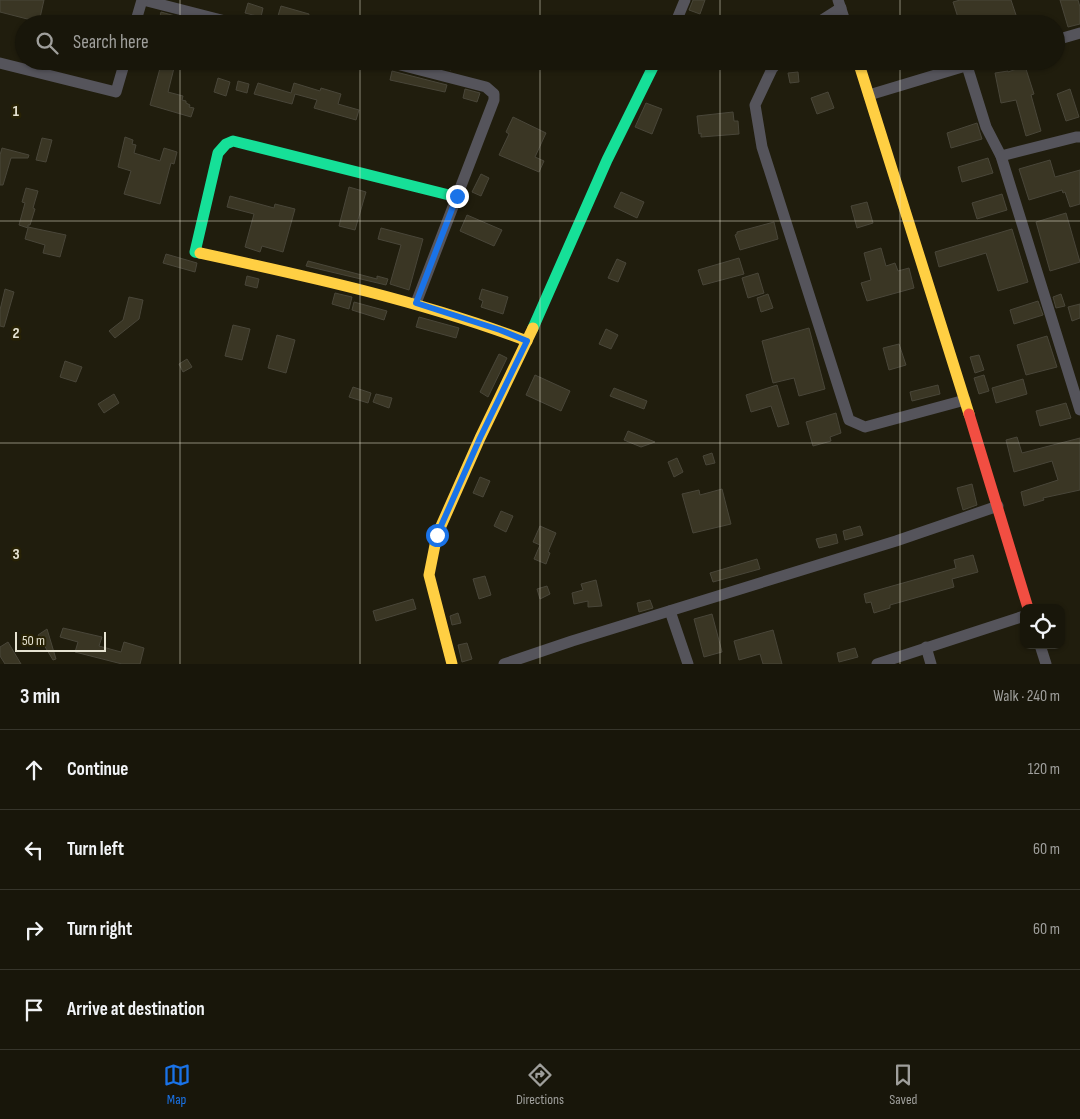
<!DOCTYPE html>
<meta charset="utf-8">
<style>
body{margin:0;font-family:"Sofia Sans Condensed",sans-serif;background:#252318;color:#f1f3f6}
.controls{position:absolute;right:15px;bottom:15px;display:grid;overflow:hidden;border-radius:10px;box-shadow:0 1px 4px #0004}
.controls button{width:45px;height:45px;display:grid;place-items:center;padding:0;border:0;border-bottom:1px solid #36352b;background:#18160a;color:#f1f3f6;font:25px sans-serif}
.scale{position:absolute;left:15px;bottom:12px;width:91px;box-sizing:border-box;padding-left:5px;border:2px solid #e6e3d2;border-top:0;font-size:14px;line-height:18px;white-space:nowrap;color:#e6e3d2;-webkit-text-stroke:4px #282205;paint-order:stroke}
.stop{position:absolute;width:15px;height:15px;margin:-11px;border:4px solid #1a73e8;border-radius:50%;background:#fff}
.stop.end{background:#1a73e8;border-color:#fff;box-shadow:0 1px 5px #0008}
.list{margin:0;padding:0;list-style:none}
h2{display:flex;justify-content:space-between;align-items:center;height:65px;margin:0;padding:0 20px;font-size:21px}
h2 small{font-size:16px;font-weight:400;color:#9f9f9c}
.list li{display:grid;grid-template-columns:32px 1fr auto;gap:15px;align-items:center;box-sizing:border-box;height:80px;padding:0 20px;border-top:1px solid #36352b}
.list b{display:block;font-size:19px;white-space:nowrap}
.list em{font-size:16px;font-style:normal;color:#9f9f9c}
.icon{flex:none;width:28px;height:28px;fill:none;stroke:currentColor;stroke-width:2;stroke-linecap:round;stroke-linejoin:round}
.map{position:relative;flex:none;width:1080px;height:664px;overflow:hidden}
.search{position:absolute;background:#18160a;box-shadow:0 1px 4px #0004;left:15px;right:15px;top:15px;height:55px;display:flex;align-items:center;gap:12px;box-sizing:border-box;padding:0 18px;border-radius:28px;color:#9f9f9c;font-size:19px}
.sheet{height:385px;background:#18160a}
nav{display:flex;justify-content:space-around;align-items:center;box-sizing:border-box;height:70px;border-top:1px solid #36352b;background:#18160a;font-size:14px;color:#9f9f9c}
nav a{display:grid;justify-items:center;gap:2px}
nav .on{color:#1a73e8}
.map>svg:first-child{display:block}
.building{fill:#3a3624;stroke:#494639}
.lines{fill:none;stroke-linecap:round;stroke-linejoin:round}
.street{stroke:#55545b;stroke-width:11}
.fast{stroke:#16e098;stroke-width:11}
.slow{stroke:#ffcf43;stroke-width:11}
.jam{stroke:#f24e42;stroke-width:11}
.route{stroke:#1a73e8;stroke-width:6}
.grid{fill:none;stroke:#e6e3d2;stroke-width:1;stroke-opacity:0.55}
.grid-label{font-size:16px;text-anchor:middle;font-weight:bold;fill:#e6e3d2;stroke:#282205;stroke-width:5;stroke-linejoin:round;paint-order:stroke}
</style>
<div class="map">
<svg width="1080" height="664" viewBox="0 0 1080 664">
<rect width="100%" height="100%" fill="#201d0d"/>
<!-- building -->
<g class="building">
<polygon points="0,0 44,0 39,22 0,12"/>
<polygon points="693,0 705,0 700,14 689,10"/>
<polygon points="960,0 1011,0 1019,24 960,24 953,2"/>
<polygon points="1060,0 1078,0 1080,7 1080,24 1068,27"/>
<polygon points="248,3 263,8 261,17 245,13"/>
<polygon points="281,6 309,14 307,24 293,24 277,19"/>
<polygon points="161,12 193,21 193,24 158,24"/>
<polygon points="162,61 175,64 168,92 183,96 182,100 186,101 186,103 190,105 189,107 194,108 191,117 150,105"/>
<polygon points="419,61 455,61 451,70"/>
<polygon points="1025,66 1034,94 1031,95 1041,131 1026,136 1016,100 1001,103 995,73 1008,71 1008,72"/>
<polygon points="392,71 447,85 445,92 390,80"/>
<polygon points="798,72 799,82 790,83 788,73"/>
<polygon points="218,78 230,82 226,96 214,92"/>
<polygon points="238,81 249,84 247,93 236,90"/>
<polygon points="258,83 291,93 294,83 320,91 321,88 341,94 338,104 359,110 356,120 314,108 317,100 295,94 292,104 254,94"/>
<polygon points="465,89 480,93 477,102 463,98"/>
<polygon points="1070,89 1079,117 1066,121 1057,94"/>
<polygon points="828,92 834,108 817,114 811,98"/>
<polygon points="646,103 662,109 652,134 635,127"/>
<polygon points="733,112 734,121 738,121 739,134 701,137 701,133 699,134 697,116"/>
<polygon points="513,117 546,133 535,157 544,161 539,172 499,155 509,134 506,132"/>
<polygon points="977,123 982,139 951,148 947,133"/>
<polygon points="125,137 133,140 132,144 136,145 134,153 160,161 164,148 177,152 174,164 171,163 160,204 124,194 131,171 118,167"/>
<polygon points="42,138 52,140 46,162 36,160"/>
<polygon points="2,148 29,155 28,158 11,158 3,185 0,185 0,155"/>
<polygon points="988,158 993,173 962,182 958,167"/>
<polygon points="1050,160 1055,177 1080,170 1080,204 1070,207 1065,192 1063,193 1062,190 1029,200 1019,169"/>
<polygon points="481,174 489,178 481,196 472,192"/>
<polygon points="349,187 366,192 355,230 339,226"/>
<polygon points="26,188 38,191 33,208 35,209 30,225 28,225 28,227 66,235 60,257 43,253 45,245 25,239 28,228 19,225 25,203 22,202"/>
<polygon points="621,192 644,202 637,218 614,207"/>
<polygon points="1002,194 1007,210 977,219 972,203"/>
<polygon points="230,196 274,208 275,204 295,209 283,252 262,246 260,252 245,247 254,214 227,207"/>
<polygon points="867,202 873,223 857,228 851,206"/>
<polygon points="1066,213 1080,262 1050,271 1036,222"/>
<polygon points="467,215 502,230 494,246 460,231"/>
<polygon points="774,222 778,239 740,250 735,235 737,234 737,232"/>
<polygon points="381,228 423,239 409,290 390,284 401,245 378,239"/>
<polygon points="1012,229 1028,282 998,291 986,253 939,267 935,252"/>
<polygon points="881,248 886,266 895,263 898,271 909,268 914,288 867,301 861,283 871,280 864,253"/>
<polygon points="166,254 197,263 195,272 163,263"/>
<polygon points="739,258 744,274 703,285 698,270"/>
<polygon points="617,259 626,263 618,282 608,278"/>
<polygon points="308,261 377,279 377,276 388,279 386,285 306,266"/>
<polygon points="758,273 764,293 748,298 742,278"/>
<polygon points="247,276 259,279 257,288 245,285"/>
<polygon points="5,289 14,292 4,327 0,326 0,310"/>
<polygon points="482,289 508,297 503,314 481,307 483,301 479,299"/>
<polygon points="335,293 352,297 349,309 332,304"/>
<polygon points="768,294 773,308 761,312 757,298"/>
<polygon points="1061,294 1065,306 1056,308 1053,297"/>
<polygon points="129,297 143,300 139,319 115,338 109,331 123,320"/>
<polygon points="1038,301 1043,315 1014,324 1010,310"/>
<polygon points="354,302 387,311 384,320 352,310"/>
<polygon points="1080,304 1080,318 1072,321 1068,307"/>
<polygon points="419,317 459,328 456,338 416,327"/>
<polygon points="233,325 250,329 242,360 225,356"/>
<polygon points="809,328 825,389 799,396 794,378 773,383 762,341"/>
<polygon points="606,329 618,335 611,349 599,344"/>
<polygon points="277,335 295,340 286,373 268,368"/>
<polygon points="1047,336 1057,367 1026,375 1017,345"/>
<polygon points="899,344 906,365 889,370 883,348"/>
<polygon points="499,354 507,358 488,397 480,392"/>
<polygon points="979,355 984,370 975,373 970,357"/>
<polygon points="187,359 192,367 183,372 179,364"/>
<polygon points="65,361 82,367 76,382 60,377"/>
<polygon points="535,375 570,391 561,411 526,395"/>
<polygon points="984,375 989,391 979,394 974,378"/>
<polygon points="1023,379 1027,394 996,403 992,388"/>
<polygon points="777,385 789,424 778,427 771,406 751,412 746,395"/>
<polygon points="938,385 940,394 912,401 910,392"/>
<polygon points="353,387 371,393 368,403 349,397"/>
<polygon points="614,388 647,401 644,409 610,396"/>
<polygon points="114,394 119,403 104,413 98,404"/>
<polygon points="376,394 392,398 389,408 373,402"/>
<polygon points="1066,403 1071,418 1040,426 1036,411"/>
<polygon points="836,413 841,433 830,437 831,441 813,446 806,422"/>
<polygon points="628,431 655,442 641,447 624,440"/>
<polygon points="1017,437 1022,453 1080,438 1080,490 1043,498 1044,500 1024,506 1021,492 1058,480 1052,461 1014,472 1006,440"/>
<polygon points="712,453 715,463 706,465 703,456"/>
<polygon points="677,458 683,472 674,477 668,462"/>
<polygon points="480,477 490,481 483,497 473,493"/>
<polygon points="972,484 977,505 963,510 957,488"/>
<polygon points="722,489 731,524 693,533 682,494 699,490 700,495"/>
<polygon points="501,511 513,516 506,532 494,526"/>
<polygon points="540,526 556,533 548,552 550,553 546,564 534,559 540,545 533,542"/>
<polygon points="860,526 863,535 845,540 843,531"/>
<polygon points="836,534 838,543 819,548 816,539"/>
<polygon points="973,555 978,572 952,579 954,587 890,605 890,608 874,613 871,602 866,603 864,594 956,568 954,560"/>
<polygon points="757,559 760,569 713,582 710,573"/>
<polygon points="485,576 491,595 479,599 473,579"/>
<polygon points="596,580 602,606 588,607 588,601 574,604 572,593 583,590 581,584"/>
<polygon points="547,586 550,594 540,599 537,589"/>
<polygon points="413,599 416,609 376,621 373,611"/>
<polygon points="650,600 653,608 639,612 637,603"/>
<polygon points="458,613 461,623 452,625 450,616"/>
<polygon points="712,614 722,652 704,657 694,619"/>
<polygon points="63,628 102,637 99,646 121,652 124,642 144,648 140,664 122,664 75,652 78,642 60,637"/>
<polygon points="47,629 56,659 53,660 38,635"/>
<polygon points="773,630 782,664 763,664 760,654 739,660 734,641"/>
<polygon points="8,642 21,664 5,664 0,656 0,647"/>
<polygon points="467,643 472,659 462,662 458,645"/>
<polygon points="855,648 858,657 839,662 837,653"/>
</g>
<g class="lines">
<!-- street -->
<g class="street">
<polyline points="143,0 237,24"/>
<polyline points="838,0 846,24"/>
<polyline points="135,24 142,0"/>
<polyline points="675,24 685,0"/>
<polyline points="816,24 841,8"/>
<polyline points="1056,40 1080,33"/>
<polyline points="385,61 486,87 494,94 494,100 416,303"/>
<polyline points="779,61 772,69 755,105 762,147 849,420 865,427 965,400"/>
<polyline points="0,63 116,92 125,61"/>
<polyline points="967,66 986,127 1001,156 1080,410"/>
<polyline points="869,95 982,61"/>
<polyline points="1001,156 1076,137 1080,137"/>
<polyline points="670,611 688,664"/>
<polyline points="1040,645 1046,664"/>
<polyline points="926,647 931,664"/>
<polyline points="504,664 572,641 896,541 998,506"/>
<polyline points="877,664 1024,616"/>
</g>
<!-- fast -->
<g class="fast">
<polyline points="200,253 195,252 218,153 226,144 233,141 457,197"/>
<polyline points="533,328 607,160 656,61"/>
</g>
<!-- slow -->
<g class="slow">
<polyline points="858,61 969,414"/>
<path d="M200 253C311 277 421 301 527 341"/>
<polyline points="452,664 429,575 437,535 480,438 533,328"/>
</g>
<!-- jam -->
<polyline class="jam" points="969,414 1028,608"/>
</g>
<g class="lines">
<!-- route -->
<polyline class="route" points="437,535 480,438 527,341 500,330 416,303 457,196"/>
</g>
<!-- grid -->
<path class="grid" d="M180 0V24M360 0V24M540 0V24M720 0V24M900 0V24M180 61V664M360 61V664M540 61V664M720 61V664M900 61V664M0 221H1080M0 443H1080"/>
<g class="grid-label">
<text x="16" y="116">1</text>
<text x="16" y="338">2</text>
<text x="16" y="559">3</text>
</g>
</svg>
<div class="controls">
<button><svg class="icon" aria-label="locate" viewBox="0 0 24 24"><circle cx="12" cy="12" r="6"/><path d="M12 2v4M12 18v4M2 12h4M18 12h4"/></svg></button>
</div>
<div class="scale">50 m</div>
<div class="stop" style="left:437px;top:535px"></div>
<div class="stop end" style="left:457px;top:196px"></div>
<div class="search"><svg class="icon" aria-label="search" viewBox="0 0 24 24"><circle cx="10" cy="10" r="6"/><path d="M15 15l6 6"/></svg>Search here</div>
</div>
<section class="sheet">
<h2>3 min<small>Walk · 240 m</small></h2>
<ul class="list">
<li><svg class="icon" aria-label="ahead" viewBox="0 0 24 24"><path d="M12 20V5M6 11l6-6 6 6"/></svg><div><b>Continue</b></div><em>120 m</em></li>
<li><svg class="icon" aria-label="left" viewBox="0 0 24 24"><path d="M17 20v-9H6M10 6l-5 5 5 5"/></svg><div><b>Turn left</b></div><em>60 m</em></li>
<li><svg class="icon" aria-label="right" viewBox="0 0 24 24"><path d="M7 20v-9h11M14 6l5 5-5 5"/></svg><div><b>Turn right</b></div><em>60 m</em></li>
<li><svg class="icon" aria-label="arrive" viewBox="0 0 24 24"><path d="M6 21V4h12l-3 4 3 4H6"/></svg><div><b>Arrive at destination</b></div></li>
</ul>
</section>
<nav>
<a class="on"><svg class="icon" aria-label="map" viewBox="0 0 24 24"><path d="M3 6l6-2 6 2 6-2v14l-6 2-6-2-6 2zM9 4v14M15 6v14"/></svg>Map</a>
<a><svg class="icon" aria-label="directions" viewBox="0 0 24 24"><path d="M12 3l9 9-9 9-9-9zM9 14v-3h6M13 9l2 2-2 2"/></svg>Directions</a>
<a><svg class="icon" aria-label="saved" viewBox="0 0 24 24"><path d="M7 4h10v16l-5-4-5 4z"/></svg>Saved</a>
</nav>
